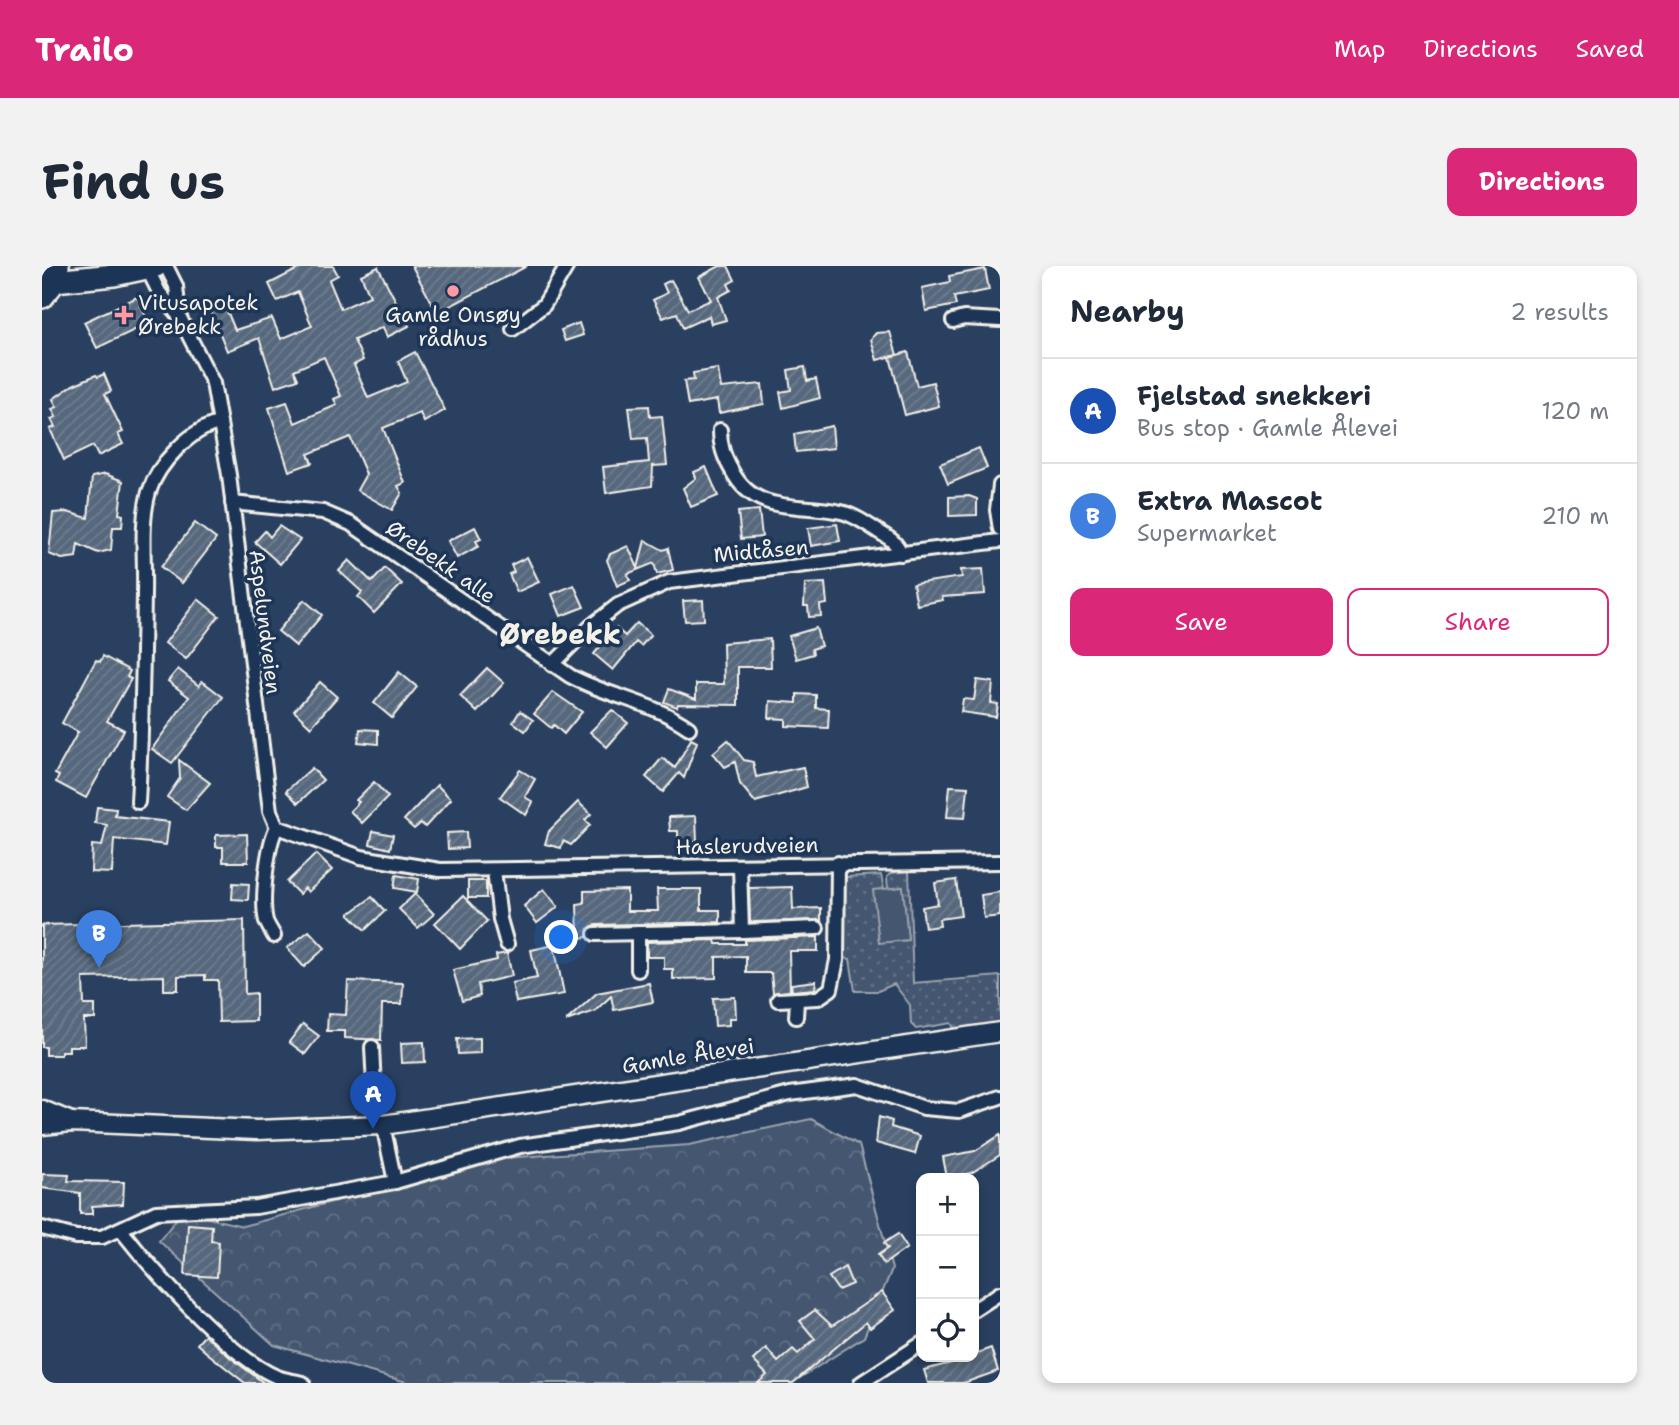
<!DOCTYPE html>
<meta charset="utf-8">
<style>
body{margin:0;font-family:"Shantell Sans",sans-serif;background:#f2f2f3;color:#1f2937}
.controls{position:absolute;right:21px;bottom:21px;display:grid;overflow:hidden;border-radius:14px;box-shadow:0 4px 10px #0003}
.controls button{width:63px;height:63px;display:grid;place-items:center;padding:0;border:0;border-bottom:2px solid #e0e1e3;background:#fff;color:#1f2937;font:35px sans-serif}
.you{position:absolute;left:520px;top:672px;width:24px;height:24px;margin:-18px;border:5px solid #fff;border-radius:50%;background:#1a73e8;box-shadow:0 0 0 10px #1a73e833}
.badge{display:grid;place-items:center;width:46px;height:46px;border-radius:50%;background:#db2777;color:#fff;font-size:23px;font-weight:700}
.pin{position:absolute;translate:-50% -58px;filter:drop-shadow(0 2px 4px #0008)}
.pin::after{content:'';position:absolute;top:37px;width:24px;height:21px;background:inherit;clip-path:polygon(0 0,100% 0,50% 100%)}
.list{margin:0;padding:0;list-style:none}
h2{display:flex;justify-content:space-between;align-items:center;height:91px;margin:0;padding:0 28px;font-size:30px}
h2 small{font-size:23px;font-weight:400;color:#747a83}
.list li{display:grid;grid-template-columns:46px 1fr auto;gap:21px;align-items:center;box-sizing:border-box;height:105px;padding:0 28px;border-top:2px solid #e0e1e3}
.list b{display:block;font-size:26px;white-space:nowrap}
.list p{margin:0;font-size:23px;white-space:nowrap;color:#747a83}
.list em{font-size:23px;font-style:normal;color:#747a83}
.actions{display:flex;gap:14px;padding:21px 28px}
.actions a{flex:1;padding:16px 0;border:2px solid #db2777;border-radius:14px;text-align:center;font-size:24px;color:#db2777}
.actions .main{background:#db2777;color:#fff}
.icon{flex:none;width:38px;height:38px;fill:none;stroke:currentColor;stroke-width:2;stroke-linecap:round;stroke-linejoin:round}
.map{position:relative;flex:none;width:958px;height:1117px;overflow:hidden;border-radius:14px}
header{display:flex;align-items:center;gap:42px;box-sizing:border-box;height:98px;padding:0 35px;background:#db2777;color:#fff}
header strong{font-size:33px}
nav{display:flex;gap:38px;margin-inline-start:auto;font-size:24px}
.intro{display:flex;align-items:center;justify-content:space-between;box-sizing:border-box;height:168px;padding:0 42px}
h1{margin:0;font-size:49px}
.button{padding:18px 32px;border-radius:14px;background:#db2777;color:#fff;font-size:24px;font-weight:700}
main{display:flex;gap:42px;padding:0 42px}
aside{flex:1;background:#fff;border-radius:14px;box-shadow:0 4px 10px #0003}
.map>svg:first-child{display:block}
.grass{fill:url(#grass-dots);stroke:#9ca4ac;stroke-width:2}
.forest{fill:url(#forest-crowns);stroke:#9ca4ac;stroke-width:2}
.park{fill:#445771;stroke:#9ca4ac;stroke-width:2}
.building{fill:url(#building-hatch);stroke:#f4f1e8;stroke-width:2}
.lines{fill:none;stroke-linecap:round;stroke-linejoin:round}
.street-casing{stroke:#f4f1e8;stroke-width:18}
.secondary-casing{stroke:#f4f1e8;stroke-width:23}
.primary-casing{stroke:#f4f1e8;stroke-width:26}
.highway-casing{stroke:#f4f1e8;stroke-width:28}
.street{stroke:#1d3557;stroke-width:12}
.secondary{stroke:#1d3557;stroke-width:18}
.primary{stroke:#1d3557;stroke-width:21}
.highway{stroke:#1d3557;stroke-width:23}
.poi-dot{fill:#ff9aa2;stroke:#1d3557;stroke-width:2.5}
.labels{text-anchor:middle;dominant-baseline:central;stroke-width:7;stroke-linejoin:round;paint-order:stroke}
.poi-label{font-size:21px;fill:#f4f1e8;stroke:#1d3557;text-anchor:start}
.street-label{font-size:21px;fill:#f4f1e8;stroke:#1d3557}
.district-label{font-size:28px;font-weight:bold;fill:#f4f1e8;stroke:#1d3557}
</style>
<header>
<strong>Trailo</strong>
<nav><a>Map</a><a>Directions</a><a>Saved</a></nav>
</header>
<div class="intro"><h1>Find us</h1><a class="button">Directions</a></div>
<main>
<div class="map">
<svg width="958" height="1117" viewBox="0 0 958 1117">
<defs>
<pattern id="grass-dots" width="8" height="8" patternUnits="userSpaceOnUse" patternTransform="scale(1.75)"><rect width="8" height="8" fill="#445771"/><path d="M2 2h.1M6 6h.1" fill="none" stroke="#607085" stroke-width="1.8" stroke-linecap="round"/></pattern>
<pattern id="forest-crowns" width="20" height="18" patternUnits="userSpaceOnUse" patternTransform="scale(1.75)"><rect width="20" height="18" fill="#445771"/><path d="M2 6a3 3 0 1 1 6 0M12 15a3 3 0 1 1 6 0" fill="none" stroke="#607085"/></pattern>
<pattern id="building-hatch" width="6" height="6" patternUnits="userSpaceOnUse" patternTransform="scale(1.75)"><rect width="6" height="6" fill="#56677d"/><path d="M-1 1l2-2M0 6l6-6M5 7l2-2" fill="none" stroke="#6f7d8f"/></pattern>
</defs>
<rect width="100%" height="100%" fill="#2a4060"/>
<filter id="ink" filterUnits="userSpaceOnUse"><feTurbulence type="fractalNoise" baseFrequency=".0143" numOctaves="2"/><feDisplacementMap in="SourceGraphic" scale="14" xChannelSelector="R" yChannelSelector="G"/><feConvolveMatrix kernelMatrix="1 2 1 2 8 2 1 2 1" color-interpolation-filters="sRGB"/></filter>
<g filter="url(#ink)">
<!-- grass -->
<polygon class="grass" points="867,605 871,717 958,710 958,757 912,762 909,757 874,763 869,758 868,739 852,718 836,725 813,725 808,693 800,691 800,624 804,611 839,609 842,623 832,625 837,676 866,674 860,621 846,623 845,611 849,607"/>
<!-- forest -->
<polygon class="forest" points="769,853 817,879 850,1003 822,1071 750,1117 368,1117 232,1079 117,975 140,946 201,960 448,893 647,879"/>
<!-- park -->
<polygon class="park" points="861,621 866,674 837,677 831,624"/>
<!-- building -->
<g class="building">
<polygon points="262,0 291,0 296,9 287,14 299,43 328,30 319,9 336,1 367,60 345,71 341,61 312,74 321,94 312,99 326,132 365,116 356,95 373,86 403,144 382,156 378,147 341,162 363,217 356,220 360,227 350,244 315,224 324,208 308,171 266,188 270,197 247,205 227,142 245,136 253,157 295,139 292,133 299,130 282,91 252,104 256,113 233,121 217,72 185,85 169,46 183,40 193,64 230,52 239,73 270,60 256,26 235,35 227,18"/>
<polygon points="370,0 485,0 395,47"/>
<polygon points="678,0 686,0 693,14 686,18 689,24 676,31 684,54 669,58 667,50 641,62 635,47 621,52 611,34 625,27 621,18 629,14 646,44 669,34 657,11"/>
<polygon points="943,3 947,24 912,31 914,39 884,45 880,22 908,16 907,10"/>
<polygon points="95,31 107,57 55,82 42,56"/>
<polygon points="537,57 541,69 523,75 519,64"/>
<polygon points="848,66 855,89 835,94 829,73 834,67"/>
<polygon points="866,86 875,120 891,116 897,140 863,149 848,91"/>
<polygon points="763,101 765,115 774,113 778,132 741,142 738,126 749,124 746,104"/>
<polygon points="676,103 679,122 720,118 722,138 677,147 675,134 646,139 642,115 652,114 651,107"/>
<polygon points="62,108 69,125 63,128 81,166 76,168 81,178 56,190 51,180 22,194 8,163 13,161 9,153 14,151 10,143 15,141 11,133 31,119 54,109 56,111"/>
<polygon points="607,140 608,151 620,150 625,199 611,200 610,220 564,227 561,201 607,196 605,172 591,173 587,141"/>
<polygon points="790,160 792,182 754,186 752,168"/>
<polygon points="937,182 945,202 906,218 898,198"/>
<polygon points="664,201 676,230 649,241 641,222 654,212 652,206"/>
<polygon points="63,208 81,215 77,248 81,249 80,261 71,261 69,284 56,287 36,278 34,291 20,293 7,288 11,247 25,246 46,252 50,211"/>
<polygon points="927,230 935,233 935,249 907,250 907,231"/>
<polygon points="717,244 720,271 699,273 696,246"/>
<polygon points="153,257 174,273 140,317 119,301"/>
<polygon points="795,258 798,275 769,280 766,262"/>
<polygon points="237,260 258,274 238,298 213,276 223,265 228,271"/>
<polygon points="433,261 439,273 434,275 437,280 415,292 406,275"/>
<polygon points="603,274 621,284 626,282 631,304 615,308 612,297 585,308 588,314 575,320 565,294 568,288 586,280 596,302"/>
<polygon points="485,291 497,316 475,326 467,308 472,306 469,299"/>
<polygon points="307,294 330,316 343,302 360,318 332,347 316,331 320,326 297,305"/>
<polygon points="941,303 943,328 900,331 901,334 875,339 871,318 920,311 919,304"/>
<polygon points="783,317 785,338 778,339 779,350 767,351 766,340 762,340 763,318"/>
<polygon points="532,319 542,341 519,350 510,328"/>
<polygon points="156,333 177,350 144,393 123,377"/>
<polygon points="262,334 280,349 254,380 236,365"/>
<polygon points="661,334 662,354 643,355 641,335"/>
<polygon points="595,357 609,369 599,380 594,376 571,404 552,388 574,362 583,370"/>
<polygon points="774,362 779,380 770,383 771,388 754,393 747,370"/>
<polygon points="728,373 729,401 696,401 696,439 636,438 635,441 622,436 627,423 654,433 654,418 682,418 681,377"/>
<polygon points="61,390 88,405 85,411 89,413 65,455 82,464 44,532 14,516 17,510 13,508 36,466 20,457 54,394 58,396"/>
<polygon points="445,402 462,417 435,446 418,430"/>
<polygon points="136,403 157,420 160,415 181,431 130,497 110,483 147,431 126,415"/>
<polygon points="357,406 375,421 350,452 332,437"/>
<polygon points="935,414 951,416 949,437 956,438 954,451 919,446 921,433 932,434"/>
<polygon points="278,416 295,431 269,461 252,445"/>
<polygon points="511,426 540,446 522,468 512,459 509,462 492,448"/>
<polygon points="755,428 774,429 774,442 787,443 786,462 744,460 744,453 727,452 728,435 755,437"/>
<polygon points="570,444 586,457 565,481 548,466"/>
<polygon points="478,445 491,454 483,465 471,456"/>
<polygon points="318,463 336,464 336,478 316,476"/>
<polygon points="649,473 655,476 642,512 637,507 621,526 604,511 620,492 633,502"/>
<polygon points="686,474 702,494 711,496 714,511 761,501 765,521 713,536 698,518 693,496 683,501 671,487"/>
<polygon points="137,494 168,517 144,544 125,531 138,512"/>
<polygon points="270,502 281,514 256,537 244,525"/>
<polygon points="478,504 493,513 483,531 491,536 484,549 458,531"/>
<polygon points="332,516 346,531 320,557 308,545 317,536 314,534"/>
<polygon points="395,519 409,533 383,561 379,557 372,563 362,554"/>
<polygon points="908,520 926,521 923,552 905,551"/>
<polygon points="536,536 549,548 543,554 548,559 529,579 521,575 519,582 503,578 507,565"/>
<polygon points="55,541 74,543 73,550 127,556 124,579 72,573 70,607 49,606 50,579 60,580 65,559 53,557"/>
<polygon points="654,550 655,576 636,577 636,565 628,565 627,551"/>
<polygon points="331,565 351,569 348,583 328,578"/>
<polygon points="424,566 425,582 406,583 405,567"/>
<polygon points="205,568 206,596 181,596 181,581 174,581 174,569"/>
<polygon points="274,588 290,604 266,626 263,622 257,628 245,616"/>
<polygon points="354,609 377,613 375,626 352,622"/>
<polygon points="914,614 919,650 897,653 898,660 883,662 880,641 896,638 893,617"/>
<rect x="426" y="615" width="18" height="17"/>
<polygon points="191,617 207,618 206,634 190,633"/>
<polygon points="750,621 751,643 779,642 779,654 708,656 707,622"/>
<polygon points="502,623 516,641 495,657 482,640"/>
<polygon points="615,623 659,623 659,644 678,644 678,656 553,659 546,663 545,671 536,672 535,638 542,637 542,625 585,624 585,645 616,645"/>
<polygon points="958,626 958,650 942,652 939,629"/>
<polygon points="373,628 392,648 376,662 357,643"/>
<polygon points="421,630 445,655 418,683 393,657"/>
<polygon points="330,631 343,645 323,664 307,648"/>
<polygon points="202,654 203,728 214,727 214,755 177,756 176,714 163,714 163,709 136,710 136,724 122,724 122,710 41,712 42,739 53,739 53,753 42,753 43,780 27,780 27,785 19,785 19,789 4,789 4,781 0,781 0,659"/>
<polygon points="267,665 283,682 262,701 245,682"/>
<polygon points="776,671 776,685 747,685 748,725 731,727 729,707 704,707 704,690 674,691 674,712 631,713 631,703 622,703 622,691 605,691 605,676 673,674 674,678 703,678 703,674"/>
<polygon points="512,679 522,728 474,736 470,717 495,712 489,684"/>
<polygon points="465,687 470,710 436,718 438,730 420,735 411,704 455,694 454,689"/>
<polygon points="306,715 361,717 360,738 340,738 339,774 303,772 303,765 285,765 286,748 304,749"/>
<polygon points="774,715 773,723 750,725 749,718"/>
<polygon points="607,717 611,736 572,744 569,730 553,745 524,755 555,727"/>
<polygon points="693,731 694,752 687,752 687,759 673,760 671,732"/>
<polygon points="261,758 277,770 263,788 247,776"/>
<polygon points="438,772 438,787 416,788 415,773"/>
<polygon points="382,776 383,796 360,797 359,777"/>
<polygon points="837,851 850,855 849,861 878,870 873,888 834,877"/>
<polygon points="958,869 958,889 929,907 905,912 901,891 933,885"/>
<polygon points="0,908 27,909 26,915 82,916 81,938 50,940 50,948 38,948 38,927 0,922"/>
<polygon points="146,958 170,960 169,975 177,976 175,1011 143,1009"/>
<polygon points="856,968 865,982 842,998 836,989 846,982 842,977"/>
<polygon points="803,1001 810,1018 796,1024 787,1011"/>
<polygon points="840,1026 853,1044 828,1062 824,1056 751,1117 716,1117 725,1109 711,1094 724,1082 736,1096 751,1083 756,1088 773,1073 758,1055 773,1044 790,1060"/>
<polygon points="163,1069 189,1092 222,1117 203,1117 164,1086 155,1078"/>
<polygon points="949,1082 956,1105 922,1117 886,1117 882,1104 932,1091 932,1088"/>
</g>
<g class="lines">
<defs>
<g id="street">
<path d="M104 0 117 26 137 50 171 117 187 209 228 545 235 561C225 579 219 635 224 655 226 660 230 666 232 670"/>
<polyline points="124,0 134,20 137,50"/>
<polyline points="911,55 922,52 958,54"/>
<polyline points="471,63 502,39 525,0"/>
<path d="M678 164C678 180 682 191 690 205 713 249 757 237 799 246 812 249 825 258 837 266 847 272 855 276 859 288"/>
<polyline points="958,219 955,244 958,263"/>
<path d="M190 237 281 246 309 258 528 410C567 431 611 436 647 462"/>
<polyline points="510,399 549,360 576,339 627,316 958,275"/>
<path d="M96 536C100 466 101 397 102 327 103 295 98 257 107 226 116 198 149 162 178 157"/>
<polyline points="235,561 319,591 398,604 958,596"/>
<polyline points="452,604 458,653 465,678"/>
<polyline points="700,665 775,662"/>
<polyline points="553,668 700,665 698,600"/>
<polyline points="596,704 596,667"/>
<polyline points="736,734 776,732 789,723 795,694 796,597"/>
<polyline points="754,751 755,735"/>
<polyline points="330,781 334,860"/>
<polyline points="341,859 353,916 478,880 637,857 748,828 815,819 882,842 917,845 958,831"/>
<polyline points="0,962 34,971 60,971 114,946 214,941 353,916"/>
<path d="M78 963C111 1005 187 1091 235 1111 243 1114 253 1115 261 1117"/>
<polyline points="932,1044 958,1027"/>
<polyline points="819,1117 879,1078"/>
</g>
<g id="secondary">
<polyline points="0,844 29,856"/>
<polyline points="0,859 29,856 215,864 341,859 958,766"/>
</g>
<polyline id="primary" points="12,15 72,9 114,0"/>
<polyline id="highway" points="0,30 12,15 15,0"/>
</defs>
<!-- street casing -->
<use href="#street" class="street-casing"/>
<!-- secondary casing -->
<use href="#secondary" class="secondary-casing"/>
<!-- primary casing -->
<use href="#primary" class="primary-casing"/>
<!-- highway casing -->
<use href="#highway" class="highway-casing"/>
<!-- street -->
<use href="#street" class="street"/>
<!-- secondary -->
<use href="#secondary" class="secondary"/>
<!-- primary -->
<use href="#primary" class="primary"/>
<!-- highway -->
<use href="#highway" class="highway"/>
</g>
</g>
<!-- markers -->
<g class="poi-dot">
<circle cx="411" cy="25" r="7"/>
<path d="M78.5 38.5h7v7h7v7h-7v7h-7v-7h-7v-7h7z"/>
</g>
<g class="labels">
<!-- poi labels -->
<g class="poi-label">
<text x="96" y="37">Vitusapotek<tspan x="96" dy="24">Ørebekk</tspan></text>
<text x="411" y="49" text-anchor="middle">Gamle Onsøy<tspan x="411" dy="24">rådhus</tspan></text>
</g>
<!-- street labels -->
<g class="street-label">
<text transform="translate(719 285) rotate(-5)">Midtåsen</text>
<text transform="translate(399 296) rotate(35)">Ørebekk alle</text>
<text transform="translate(223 356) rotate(83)">Aspelundveien</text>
<text transform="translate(705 580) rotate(-1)">Haslerudveien</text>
<text transform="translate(646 790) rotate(-9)">Gamle Ålevei</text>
</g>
<!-- district labels -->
<g class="district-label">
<text x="518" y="368">Ørebekk</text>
</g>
</g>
</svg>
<div class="controls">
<button>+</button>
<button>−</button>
<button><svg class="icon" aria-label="locate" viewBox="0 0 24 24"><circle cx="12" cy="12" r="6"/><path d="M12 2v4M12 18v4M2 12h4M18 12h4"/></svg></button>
</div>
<div class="you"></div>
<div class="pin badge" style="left:331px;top:863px;background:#1a4fb4">A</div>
<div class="pin badge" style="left:57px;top:702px;background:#3f7fe0">B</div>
</div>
<aside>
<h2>Nearby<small>2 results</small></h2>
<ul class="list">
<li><span class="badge" style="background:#1a4fb4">A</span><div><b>Fjelstad snekkeri</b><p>Bus stop · Gamle Ålevei</p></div><em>120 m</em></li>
<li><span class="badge" style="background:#3f7fe0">B</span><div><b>Extra Mascot</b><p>Supermarket</p></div><em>210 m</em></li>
</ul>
<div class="actions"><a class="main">Save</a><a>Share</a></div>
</aside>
</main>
